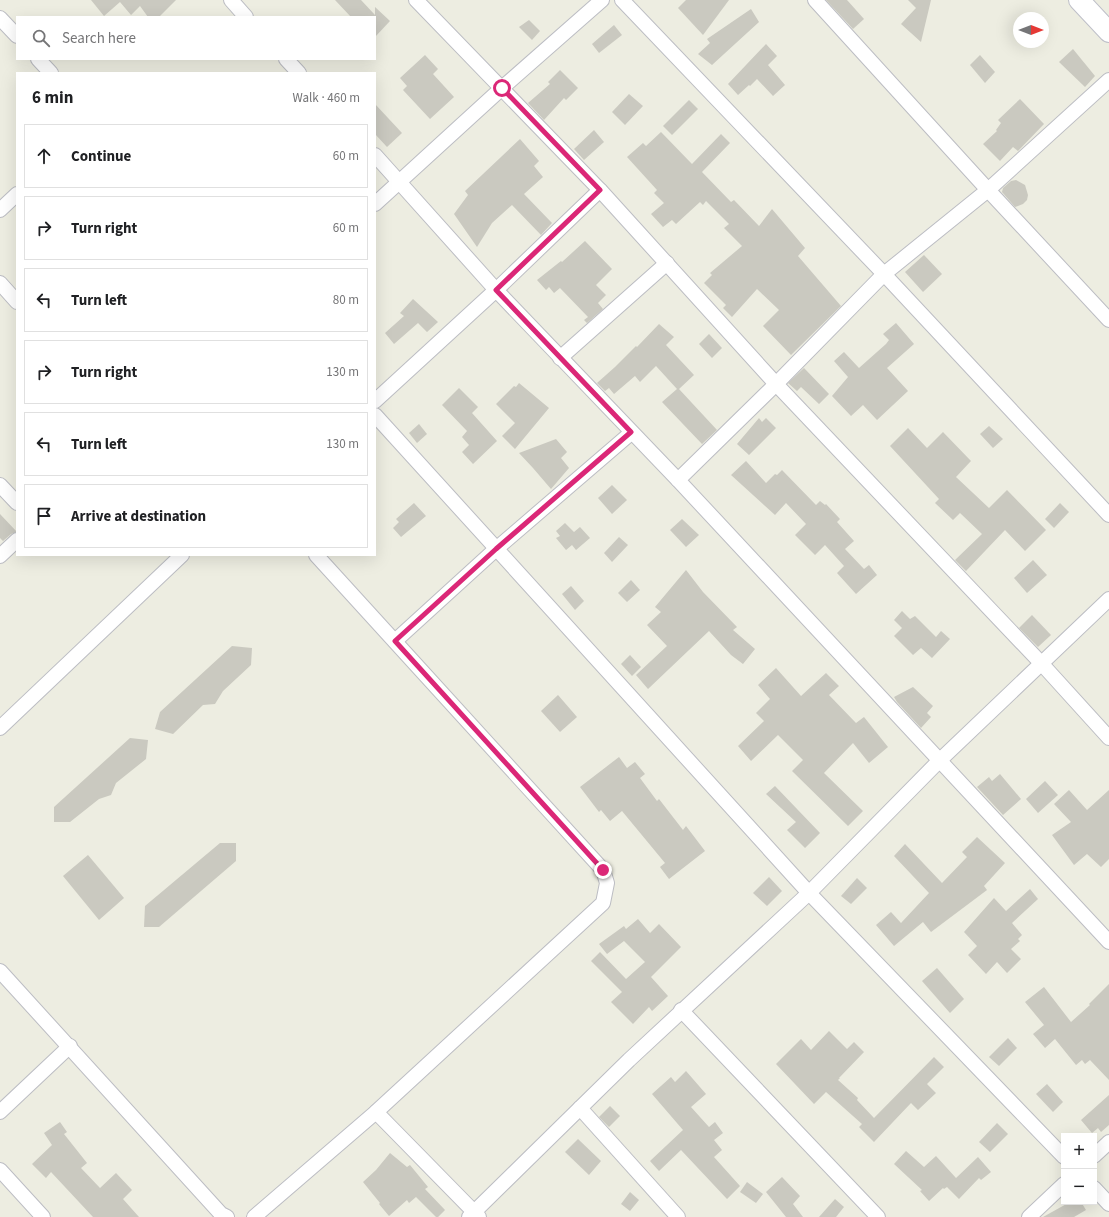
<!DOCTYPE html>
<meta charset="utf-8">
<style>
body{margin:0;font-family:"Source Sans 3",sans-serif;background:#f6f6f6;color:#202124}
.controls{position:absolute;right:12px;bottom:12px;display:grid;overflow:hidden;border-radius:0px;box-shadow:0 4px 16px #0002}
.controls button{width:36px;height:36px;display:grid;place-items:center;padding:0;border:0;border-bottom:1px solid #e0e0e0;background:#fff;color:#202124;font:20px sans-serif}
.compass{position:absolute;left:1013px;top:12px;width:36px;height:36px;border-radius:50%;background:#fff;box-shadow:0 4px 16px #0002;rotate:90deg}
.stop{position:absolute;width:12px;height:12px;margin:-9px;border:3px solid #db2777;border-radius:50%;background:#fff}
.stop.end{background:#db2777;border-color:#fff;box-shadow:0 1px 4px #0008}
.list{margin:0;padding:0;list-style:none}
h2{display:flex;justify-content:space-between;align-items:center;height:52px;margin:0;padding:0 16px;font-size:17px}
h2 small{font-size:13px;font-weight:400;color:#757577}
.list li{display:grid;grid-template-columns:26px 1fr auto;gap:12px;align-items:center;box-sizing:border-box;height:64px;margin:0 8px 8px;padding:0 8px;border:1px solid #e0e0e0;border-radius:0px}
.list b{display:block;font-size:15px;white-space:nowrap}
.list em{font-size:13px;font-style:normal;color:#757577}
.icon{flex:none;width:22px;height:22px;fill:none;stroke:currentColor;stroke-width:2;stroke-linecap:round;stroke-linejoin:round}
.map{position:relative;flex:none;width:1109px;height:1217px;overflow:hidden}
.search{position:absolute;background:#fff;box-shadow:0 4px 16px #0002;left:16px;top:16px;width:360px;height:44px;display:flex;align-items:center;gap:10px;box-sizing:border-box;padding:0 14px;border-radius:0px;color:#757577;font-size:15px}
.panel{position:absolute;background:#fff;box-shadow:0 4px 16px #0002;left:16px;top:72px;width:360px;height:484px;border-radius:0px}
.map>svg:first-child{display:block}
.building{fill:#cac9c0}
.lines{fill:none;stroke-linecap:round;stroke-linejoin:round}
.street-casing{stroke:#bcbdc3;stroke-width:16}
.secondary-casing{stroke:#bebfc8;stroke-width:22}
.street{stroke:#fff;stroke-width:14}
.secondary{stroke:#fff;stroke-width:20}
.route{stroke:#db2777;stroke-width:5}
</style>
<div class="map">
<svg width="1109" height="1217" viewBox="0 0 1109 1217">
<rect width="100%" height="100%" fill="#edede1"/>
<!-- building -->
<g class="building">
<polygon points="91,0 176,0 159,17 148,17 140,6 131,15 120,2 104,16"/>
<polygon points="335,0 361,0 375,15 375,7 390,21 375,37 375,17 351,17"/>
<polygon points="686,0 729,0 703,35 678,8"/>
<polygon points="826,0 847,0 864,19 853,29"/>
<polygon points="908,0 931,0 921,42 901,24 916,8"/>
<polygon points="751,9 759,22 712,65 698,54 710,43 707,39"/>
<polygon points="529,20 540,31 532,40 519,27"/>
<polygon points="614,25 622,35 599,53 592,44"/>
<polygon points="766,44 777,56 768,65 785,85 773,96 757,79 750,86 749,85 738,95 728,84"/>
<polygon points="1073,49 1095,76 1085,87 1059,62"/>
<polygon points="425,55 438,69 433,74 454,97 430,119 403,90 407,86 400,78"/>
<polygon points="980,55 995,72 985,83 970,65"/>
<polygon points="560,70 578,88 566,100 564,98 544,120 528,103 550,84 548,82"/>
<polygon points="629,94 643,106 625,125 612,112"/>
<polygon points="1020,99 1044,124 1018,151 1013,147 1000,161 983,144 997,131 996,130 1001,123 998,120"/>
<polygon points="689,100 698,109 672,135 663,126"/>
<polygon points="375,104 402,133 387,147 375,134"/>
<polygon points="594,130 604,142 584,160 574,149"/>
<polygon points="661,132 692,164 721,134 730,143 702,172 731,202 734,200 759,226 772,209 805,248 798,256 841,306 791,355 763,326 779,310 757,289 732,317 723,308 726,305 704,283 712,275 710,273 742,246 724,228 729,224 706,201 703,205 700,202 676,224 672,220 663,227 651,214 664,203 654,193 657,190 627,157 643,143 646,146"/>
<polygon points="520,139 539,161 534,166 543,177 524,194 552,223 541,235 512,205 492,223 477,247 454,214 468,195 465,191"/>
<polygon points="1016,180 1025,185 1028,195 1027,200 1023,204 1015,207 1002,192 1003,188 1011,181"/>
<polygon points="585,241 612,269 596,285 606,295 598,303 603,309 587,323 584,320 588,317 560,288 554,293 549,287 546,290 537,280 561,261 562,262"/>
<polygon points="924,255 942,274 923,292 905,272"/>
<polygon points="413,299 438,322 427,332 418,323 394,344 385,333 404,316 400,313"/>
<polygon points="896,323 914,344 887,368 908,391 877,420 863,405 851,416 832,396 848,377 834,361 844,352 859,368 886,344 889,340 883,334"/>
<polygon points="659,324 674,337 666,345 694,375 679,389 717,430 702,444 662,402 677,389 656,366 640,382 635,376 614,394 609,388 605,391 597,383 615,367 636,346 637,347"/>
<polygon points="709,334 722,348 712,358 699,344"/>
<polygon points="804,368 829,394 819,404 801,387 797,391 788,383"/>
<polygon points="519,383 549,408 515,449 502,436 515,423 496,404 514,386 516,387"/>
<polygon points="459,388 478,407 472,413 497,441 473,464 462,452 469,445 462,437 467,431 442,405"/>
<polygon points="759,418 762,422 766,418 776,428 749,455 737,444"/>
<polygon points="419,424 427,434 417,443 409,433"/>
<polygon points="989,426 1003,439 993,448 980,434"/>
<polygon points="908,428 927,448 943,432 971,461 956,477 989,508 1007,490 1046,530 1025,551 1005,530 966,571 955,560 982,534 960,513 953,520 935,503 939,499 890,446"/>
<polygon points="556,439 567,452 561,458 569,468 551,489 533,468 519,453"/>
<polygon points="746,461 766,483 775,474 777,475 782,470 816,505 820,501 825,505 826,504 840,519 837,522 854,541 845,549 864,569 869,565 877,575 856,594 837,573 844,566 825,545 815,555 795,535 806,524 786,503 775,515 731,475"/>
<polygon points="612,485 627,500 612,514 598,498"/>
<polygon points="414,503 426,516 401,537 393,528 399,522 396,519"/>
<polygon points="1060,503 1069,512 1054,528 1045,519"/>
<polygon points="0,514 17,532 11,534 3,541 0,538"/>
<polygon points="682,519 699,535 686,547 670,530"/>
<polygon points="565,523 574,532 580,527 590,538 576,550 572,545 566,550 556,538 560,536 556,531"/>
<polygon points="619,537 628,545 612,562 604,553"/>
<polygon points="1033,560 1047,575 1027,593 1014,578"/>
<polygon points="686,570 703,592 737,627 733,630 755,649 743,664 731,655 709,631 648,689 636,675 667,646 647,625 661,612 655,607"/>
<polygon points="631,580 640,590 627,602 618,593"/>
<polygon points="571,586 584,601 575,610 562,594"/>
<polygon points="902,611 910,619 915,616 936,637 941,631 950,639 932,658 921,648 913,655 894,636 902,628 894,620"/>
<polygon points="1032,615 1051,635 1038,647 1019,628"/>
<polygon points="232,646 252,648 251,665 223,691 215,704 203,705 173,734 155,729 160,712"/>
<polygon points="630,655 641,667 632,676 621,664"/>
<polygon points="776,668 801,696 826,673 839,686 829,695 856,723 864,717 888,747 869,763 853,743 824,773 863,811 848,826 792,771 803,760 778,735 751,761 738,746 764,721 756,713 770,699 758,685"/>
<polygon points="913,687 933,706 927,713 931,717 921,728 897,702 894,697"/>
<polygon points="558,695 577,717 560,732 541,711"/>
<polygon points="130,738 148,740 146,759 116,783 111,795 99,799 70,822 54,822 54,807"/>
<polygon points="619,757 627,768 635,762 645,774 640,778 657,801 659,799 683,830 686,826 705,851 669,879 660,867 665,863 622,811 610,821 601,810 599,812 580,787"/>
<polygon points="1000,774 1021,799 1003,815 977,787 989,777 992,781"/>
<polygon points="1045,781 1058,795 1038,813 1026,799"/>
<polygon points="775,786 820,833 805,848 787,830 796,822 766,794"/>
<polygon points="1069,790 1087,810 1109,790 1109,859 1101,867 1087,854 1074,865 1052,835 1071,822 1054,804"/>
<polygon points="977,837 1005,863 984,886 987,890 931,932 923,922 894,946 876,925 891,912 901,923 929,893 894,856 905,844 942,883 967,857 962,852"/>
<polygon points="220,843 236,843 236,861 159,927 144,927 145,906"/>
<polygon points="88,855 124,898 99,920 63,876"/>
<polygon points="769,877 782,891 767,906 753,893"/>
<polygon points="857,878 867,888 851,904 841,896"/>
<polygon points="1030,889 1038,899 1012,923 1022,935 1018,939 1020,941 1011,949 1021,959 1007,973 997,962 986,974 968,955 977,946 964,932 994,898 1006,911"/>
<polygon points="638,919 650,933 659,924 681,947 651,977 668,996 652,1011 649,1007 633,1024 611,1002 622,992 591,961 600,952 626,979 645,962 624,941 607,954 599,944 624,926 626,929"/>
<polygon points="937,968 964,999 950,1013 922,981"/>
<polygon points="1109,984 1109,1080 1090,1060 1085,1064 1082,1060 1076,1065 1055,1039 1045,1048 1033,1034 1044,1025 1025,1002 1044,987 1071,1022 1090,1005 1089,1004"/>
<polygon points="829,1031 847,1049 854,1042 864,1052 839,1078 840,1078 838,1080 858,1098 857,1100 874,1118 934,1057 944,1067 927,1084 936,1093 918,1110 911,1103 874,1142 859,1127 862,1124 826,1092 814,1104 776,1064 801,1039 811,1050"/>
<polygon points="1008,1038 1017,1048 999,1066 989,1057"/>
<polygon points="686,1071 706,1094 691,1107 709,1127 715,1122 723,1133 714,1140 722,1150 714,1157 740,1186 727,1199 681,1150 659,1171 650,1161 683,1130 652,1094 671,1077 675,1082"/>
<polygon points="1047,1084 1063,1102 1053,1112 1036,1094"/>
<polygon points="1109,1095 1109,1125 1101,1132 1098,1128 1092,1133 1081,1120"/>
<polygon points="610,1106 620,1116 609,1127 599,1117"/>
<polygon points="60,1122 67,1132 64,1134 87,1163 81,1168 100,1188 116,1173 132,1190 123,1199 139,1217 93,1217 51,1172 46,1178 32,1164 52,1145 44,1133"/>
<polygon points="997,1123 1008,1134 990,1152 979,1142"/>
<polygon points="578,1139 601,1161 589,1175 565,1152"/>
<polygon points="906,1151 924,1167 936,1156 956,1178 978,1157 991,1172 981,1180 979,1178 959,1199 947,1187 944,1189 943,1188 929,1201 920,1191 922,1190 894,1164"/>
<polygon points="390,1153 407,1167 410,1165 428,1187 425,1189 445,1210 438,1217 436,1217 416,1197 409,1203 407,1200 389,1216 379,1204 380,1203 363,1182 376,1170"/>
<polygon points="782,1177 800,1196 793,1204 803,1217 786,1217 766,1192"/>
<polygon points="747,1182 763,1194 756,1203 740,1192"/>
<polygon points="630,1192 639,1200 630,1211 621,1204"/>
<polygon points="835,1199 844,1207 836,1217 819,1217"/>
<polygon points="1070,1202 1081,1202 1086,1210 1074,1217 1043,1217"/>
</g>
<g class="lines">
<defs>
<g id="street">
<polyline points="231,0 246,17"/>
<polyline points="416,0 600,190 776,384 1041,663 1109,738"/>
<polyline points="622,0 884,274 1109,515"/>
<polyline points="815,0 988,190 1109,320"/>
<polyline points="0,18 17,36"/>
<polyline points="38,59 51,73"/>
<polyline points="286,59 299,73"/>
<polyline points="375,155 496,290 678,480 1109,942"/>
<polyline points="375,204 502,88 602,0"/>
<polyline points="0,210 17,194"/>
<polyline points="0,283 17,302"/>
<polyline points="560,358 667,263"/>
<polyline points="375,401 496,290 600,190"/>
<polyline points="375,415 809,893 1064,1157"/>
<polyline points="678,480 776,384 884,274 988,190 1109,80"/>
<polyline points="0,485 17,503"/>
<polyline points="0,556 17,540"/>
<polyline points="395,641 496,549 631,433"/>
<polyline points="0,728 182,555"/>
<polyline points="0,971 221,1214 227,1217"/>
<polyline points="681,1010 878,1217"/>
<polyline points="580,1108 678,1217"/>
<polyline points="0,1112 70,1046"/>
<polyline points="376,1112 479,1217"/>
<polyline points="1094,1156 1109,1142"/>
<polyline points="0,1170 43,1217"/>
<polyline points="1094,1188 1109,1204"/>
<polyline points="254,1217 376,1112 603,903 607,883 603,870 316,555"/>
<polyline points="469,1217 629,1060 809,893 939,761 1109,599"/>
<polyline points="1029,1217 1064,1184"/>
</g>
<polyline id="secondary" points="1079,0 1109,32"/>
</defs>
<!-- street casing -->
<use href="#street" class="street-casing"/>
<!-- secondary casing -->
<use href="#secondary" class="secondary-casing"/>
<!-- street -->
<use href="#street" class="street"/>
<!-- secondary -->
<use href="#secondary" class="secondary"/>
</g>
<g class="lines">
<!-- route -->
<polyline class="route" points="502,88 600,190 496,290 631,432 496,549 395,641 603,870"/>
</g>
</svg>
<div class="controls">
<button>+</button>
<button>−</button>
</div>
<svg class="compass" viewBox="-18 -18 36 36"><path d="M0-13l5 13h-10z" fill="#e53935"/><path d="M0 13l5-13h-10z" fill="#757577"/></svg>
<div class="stop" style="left:502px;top:88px"></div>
<div class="stop end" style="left:603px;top:870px"></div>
<div class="search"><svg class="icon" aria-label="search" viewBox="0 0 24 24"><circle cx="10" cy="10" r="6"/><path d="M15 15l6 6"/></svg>Search here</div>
<section class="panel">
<h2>6 min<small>Walk · 460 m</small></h2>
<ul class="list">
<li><svg class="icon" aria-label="ahead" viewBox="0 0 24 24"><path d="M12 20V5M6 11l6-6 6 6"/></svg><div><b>Continue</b></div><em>60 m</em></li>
<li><svg class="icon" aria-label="right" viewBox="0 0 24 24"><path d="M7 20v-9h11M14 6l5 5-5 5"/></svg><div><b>Turn right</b></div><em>60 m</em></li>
<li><svg class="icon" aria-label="left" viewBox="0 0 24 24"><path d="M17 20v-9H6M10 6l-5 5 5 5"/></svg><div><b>Turn left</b></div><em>80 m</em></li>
<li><svg class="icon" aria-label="right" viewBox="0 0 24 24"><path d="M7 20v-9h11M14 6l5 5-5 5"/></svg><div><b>Turn right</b></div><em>130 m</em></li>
<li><svg class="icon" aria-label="left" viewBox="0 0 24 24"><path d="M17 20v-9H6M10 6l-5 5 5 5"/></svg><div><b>Turn left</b></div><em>130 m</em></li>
<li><svg class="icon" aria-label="arrive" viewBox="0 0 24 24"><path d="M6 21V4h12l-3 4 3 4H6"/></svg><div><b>Arrive at destination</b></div></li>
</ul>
</section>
</div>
